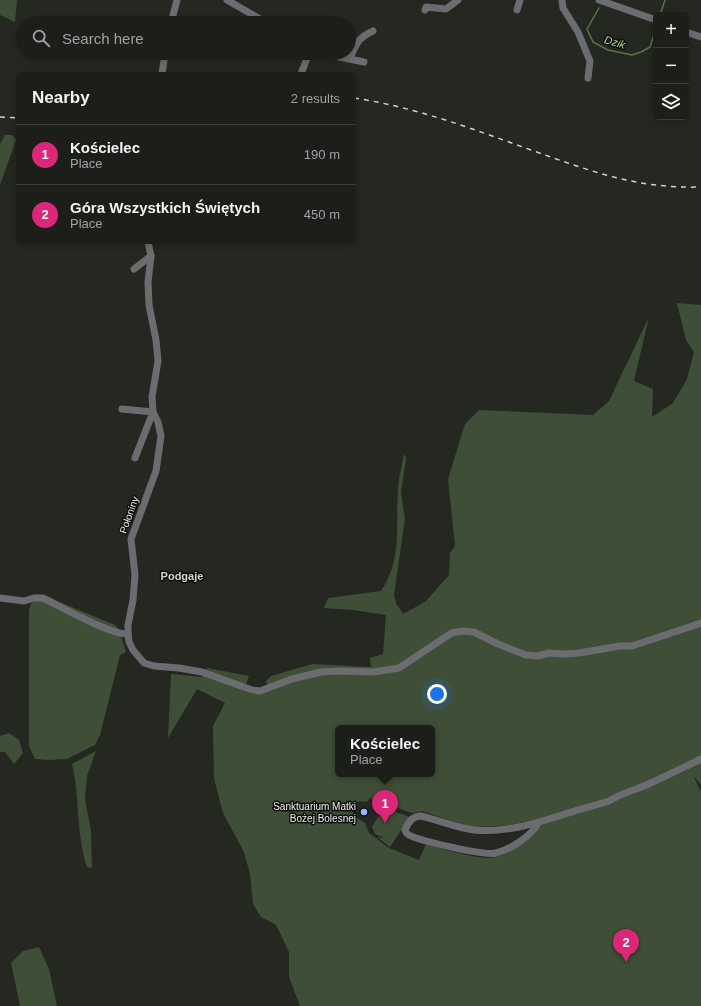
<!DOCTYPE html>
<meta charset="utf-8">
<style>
body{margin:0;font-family:Helvetica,sans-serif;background:#242722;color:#f1f3f6}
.controls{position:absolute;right:12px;top:12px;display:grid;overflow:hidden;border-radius:6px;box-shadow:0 2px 6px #0003}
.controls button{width:36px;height:36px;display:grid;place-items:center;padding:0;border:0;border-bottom:1px solid #393c38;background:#1b1e19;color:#f1f3f6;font:20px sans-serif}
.you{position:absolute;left:437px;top:694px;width:14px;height:14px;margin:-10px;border:3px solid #fff;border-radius:50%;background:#1a73e8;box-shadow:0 0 0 6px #1a73e833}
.badge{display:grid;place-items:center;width:26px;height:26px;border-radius:50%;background:#db2777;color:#fff;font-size:13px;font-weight:700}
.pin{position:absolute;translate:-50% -33px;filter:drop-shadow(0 1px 2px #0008)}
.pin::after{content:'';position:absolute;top:21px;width:14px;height:12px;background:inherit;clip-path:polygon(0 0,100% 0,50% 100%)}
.popup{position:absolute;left:335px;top:725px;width:100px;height:52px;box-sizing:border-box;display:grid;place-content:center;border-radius:6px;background:#1b1e19;filter:drop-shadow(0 1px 3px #0005);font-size:13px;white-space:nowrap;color:#a0a2a2}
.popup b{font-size:15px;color:#f1f3f6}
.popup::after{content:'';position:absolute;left:50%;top:100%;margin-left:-8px;border:8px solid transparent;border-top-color:#1b1e19}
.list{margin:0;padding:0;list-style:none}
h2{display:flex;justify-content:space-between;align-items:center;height:52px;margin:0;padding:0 16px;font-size:17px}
h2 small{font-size:13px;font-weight:400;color:#a0a2a2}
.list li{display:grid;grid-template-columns:26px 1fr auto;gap:12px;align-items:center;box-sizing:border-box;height:60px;padding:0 16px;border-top:1px solid #393c38}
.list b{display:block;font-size:15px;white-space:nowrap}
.list p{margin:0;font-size:13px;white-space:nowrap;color:#a0a2a2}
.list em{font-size:13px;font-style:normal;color:#a0a2a2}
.icon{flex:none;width:22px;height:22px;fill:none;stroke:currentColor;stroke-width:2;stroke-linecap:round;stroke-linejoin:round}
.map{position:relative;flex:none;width:701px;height:1006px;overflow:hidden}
.search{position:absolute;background:#1b1e19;box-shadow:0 2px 6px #0003;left:16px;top:16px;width:340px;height:44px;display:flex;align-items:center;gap:10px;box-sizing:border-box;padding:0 14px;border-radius:22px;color:#a0a2a2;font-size:15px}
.panel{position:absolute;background:#1b1e19;box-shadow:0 2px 6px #0003;left:16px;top:72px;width:340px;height:172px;border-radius:6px}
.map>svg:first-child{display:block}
.green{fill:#3f4e36;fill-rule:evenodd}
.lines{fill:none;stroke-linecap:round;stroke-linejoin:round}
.stream{stroke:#597249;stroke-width:1.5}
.minor{stroke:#6b6c70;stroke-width:7}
.rail{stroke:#ced2cc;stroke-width:1.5;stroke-dasharray:5 5;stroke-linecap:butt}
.poi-dot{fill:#9ab5fd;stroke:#0e100d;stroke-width:1.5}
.labels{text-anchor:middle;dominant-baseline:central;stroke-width:3;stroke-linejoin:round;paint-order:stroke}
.street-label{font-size:10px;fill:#ebeee9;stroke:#0e100d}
.poi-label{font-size:10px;fill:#ebeee9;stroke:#0e100d;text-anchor:end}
.water-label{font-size:11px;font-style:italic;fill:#aed694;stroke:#0e100d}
.neighbourhood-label{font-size:11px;font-weight:bold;fill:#cfd5cc;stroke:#0e100d}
</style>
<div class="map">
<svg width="701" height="1006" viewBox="0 0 701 1006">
<rect width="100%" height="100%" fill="#242821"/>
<!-- green -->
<g class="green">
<polygon points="0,0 17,0 15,22 0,15"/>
<polygon points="5,135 12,135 16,140 0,185 0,144"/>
<path d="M677 303 701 305V785L693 775 701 792V1006H300L289 977V952L276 925 261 917 253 904 250 874 244 852 223 813 214 779 213 726 225 703 197 689 168 738 171 674 202 677 207 668 249 676 244 691C254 695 259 695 269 690L266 681 271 676 312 664 371 667 370 658 383 654 386 615 353 610 324 608 328 598 381 591C403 558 395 528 398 491 398 479 402 466 404 454L406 458 401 493 405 519 394 595 396 603 403 614 425 602 449 575 450 553 455 546 448 479 465 424 479 410 593 415 609 401 649 317 634 381 653 389 652 417 673 403 687 379 694 352 686 340ZM338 728H432V774H338ZM370 798 380 805 388 806H392L412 813 422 811 467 826 477 827 510 825 542 819C538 834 532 838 518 846 512 849 504 856 496 857 483 861 441 849 426 844L419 860 389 848 369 833 365 823 354 816 352 810C354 802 359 800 367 802Z"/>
<polygon points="48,597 115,625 119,630 126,652 120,655 100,735 95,745 67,759 47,760 35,759 29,746 29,609 34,598"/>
<polygon points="9,733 19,740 23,753 14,764 5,752 0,752 0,736"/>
<path d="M96 751 87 776 85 799 91 831 92 868 87 867C76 834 80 798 72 764Z"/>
<polygon points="393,811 410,817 390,847 377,837 383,838 383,837 375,834 372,827 379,815"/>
<polygon points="39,947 49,969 57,1006 20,1006 11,963 23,951"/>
</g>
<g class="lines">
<!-- stream -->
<g class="stream">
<polyline points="599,8 587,29 593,42 608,50 632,55 641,52 650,47 656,28"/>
<polyline points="660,15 665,0"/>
</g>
<!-- minor -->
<g class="minor">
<polyline points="227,0 267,23"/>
<polyline points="562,0 563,8 578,32 590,61 588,78"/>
<polyline points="599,0 656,20"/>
<polyline points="425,10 426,7 446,9 458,0"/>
<polyline points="517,10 520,0"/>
<polyline points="171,23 177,0"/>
<polyline points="686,32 701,37"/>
<polyline points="320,53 364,62"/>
<path d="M350 58C357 43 358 38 373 31"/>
<polyline points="162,74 165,53"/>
<polyline points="301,74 309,53"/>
<polyline points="148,242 151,256 148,282 149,305 156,340 158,361 152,397 153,412 158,422 161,436 156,471 131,539 135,575 133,600 128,625 128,634 129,642 133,650 144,663 154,666 179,668 202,672 252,690 260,691 292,679 321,672 339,671 374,672 399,668 444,638 452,633 462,631 474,632 498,644 526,655 538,656 549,653 565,654 579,653 620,646 632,646 701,623"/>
<polyline points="134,269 151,256"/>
<polyline points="122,409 153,412 135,458"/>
<path d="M0 598 24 601 34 598H43C61 607 111 635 128 634"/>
<path d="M538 823C532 836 509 850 496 853 485 856 420 841 409 835 406 833 406 833 405 830 408 822 413 816 421 816 439 820 456 828 474 830 504 833 534 824 562 815 577 810 593 806 609 801 620 794 632 791 644 786 663 778 682 768 701 759"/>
</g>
<!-- rail -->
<g class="rail">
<path d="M354 98C415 107 473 129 531 150 590 171 637 189 701 187"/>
<polyline points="0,117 18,118"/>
</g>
</g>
<!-- markers -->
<circle class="poi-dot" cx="364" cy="812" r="4"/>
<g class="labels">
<!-- street labels -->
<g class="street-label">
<text transform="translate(129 515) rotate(-70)">Połoniny</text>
</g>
<!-- poi labels -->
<g class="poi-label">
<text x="356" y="806">Sanktuarium Matki<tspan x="356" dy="12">Bożej Bolesnej</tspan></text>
</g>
<!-- water labels -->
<g class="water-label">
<text transform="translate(615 42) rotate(17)">Dzik</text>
</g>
<!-- neighbourhood labels -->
<g class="neighbourhood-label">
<text x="182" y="576">Podgaje</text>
</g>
</g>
</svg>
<div class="controls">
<button>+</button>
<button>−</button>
<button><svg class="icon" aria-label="layers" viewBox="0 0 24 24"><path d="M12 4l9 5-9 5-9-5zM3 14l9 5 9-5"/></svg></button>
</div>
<div class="you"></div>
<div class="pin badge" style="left:385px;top:823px">1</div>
<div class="popup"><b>Kościelec</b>Place</div>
<div class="pin badge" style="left:626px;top:962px">2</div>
<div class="search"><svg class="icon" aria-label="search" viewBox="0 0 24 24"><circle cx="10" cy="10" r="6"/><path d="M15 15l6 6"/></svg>Search here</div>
<section class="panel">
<h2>Nearby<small>2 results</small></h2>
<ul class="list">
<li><span class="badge">1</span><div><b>Kościelec</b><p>Place</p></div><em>190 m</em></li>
<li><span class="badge">2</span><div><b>Góra Wszystkich Świętych</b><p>Place</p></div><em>450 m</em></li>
</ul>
</section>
</div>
